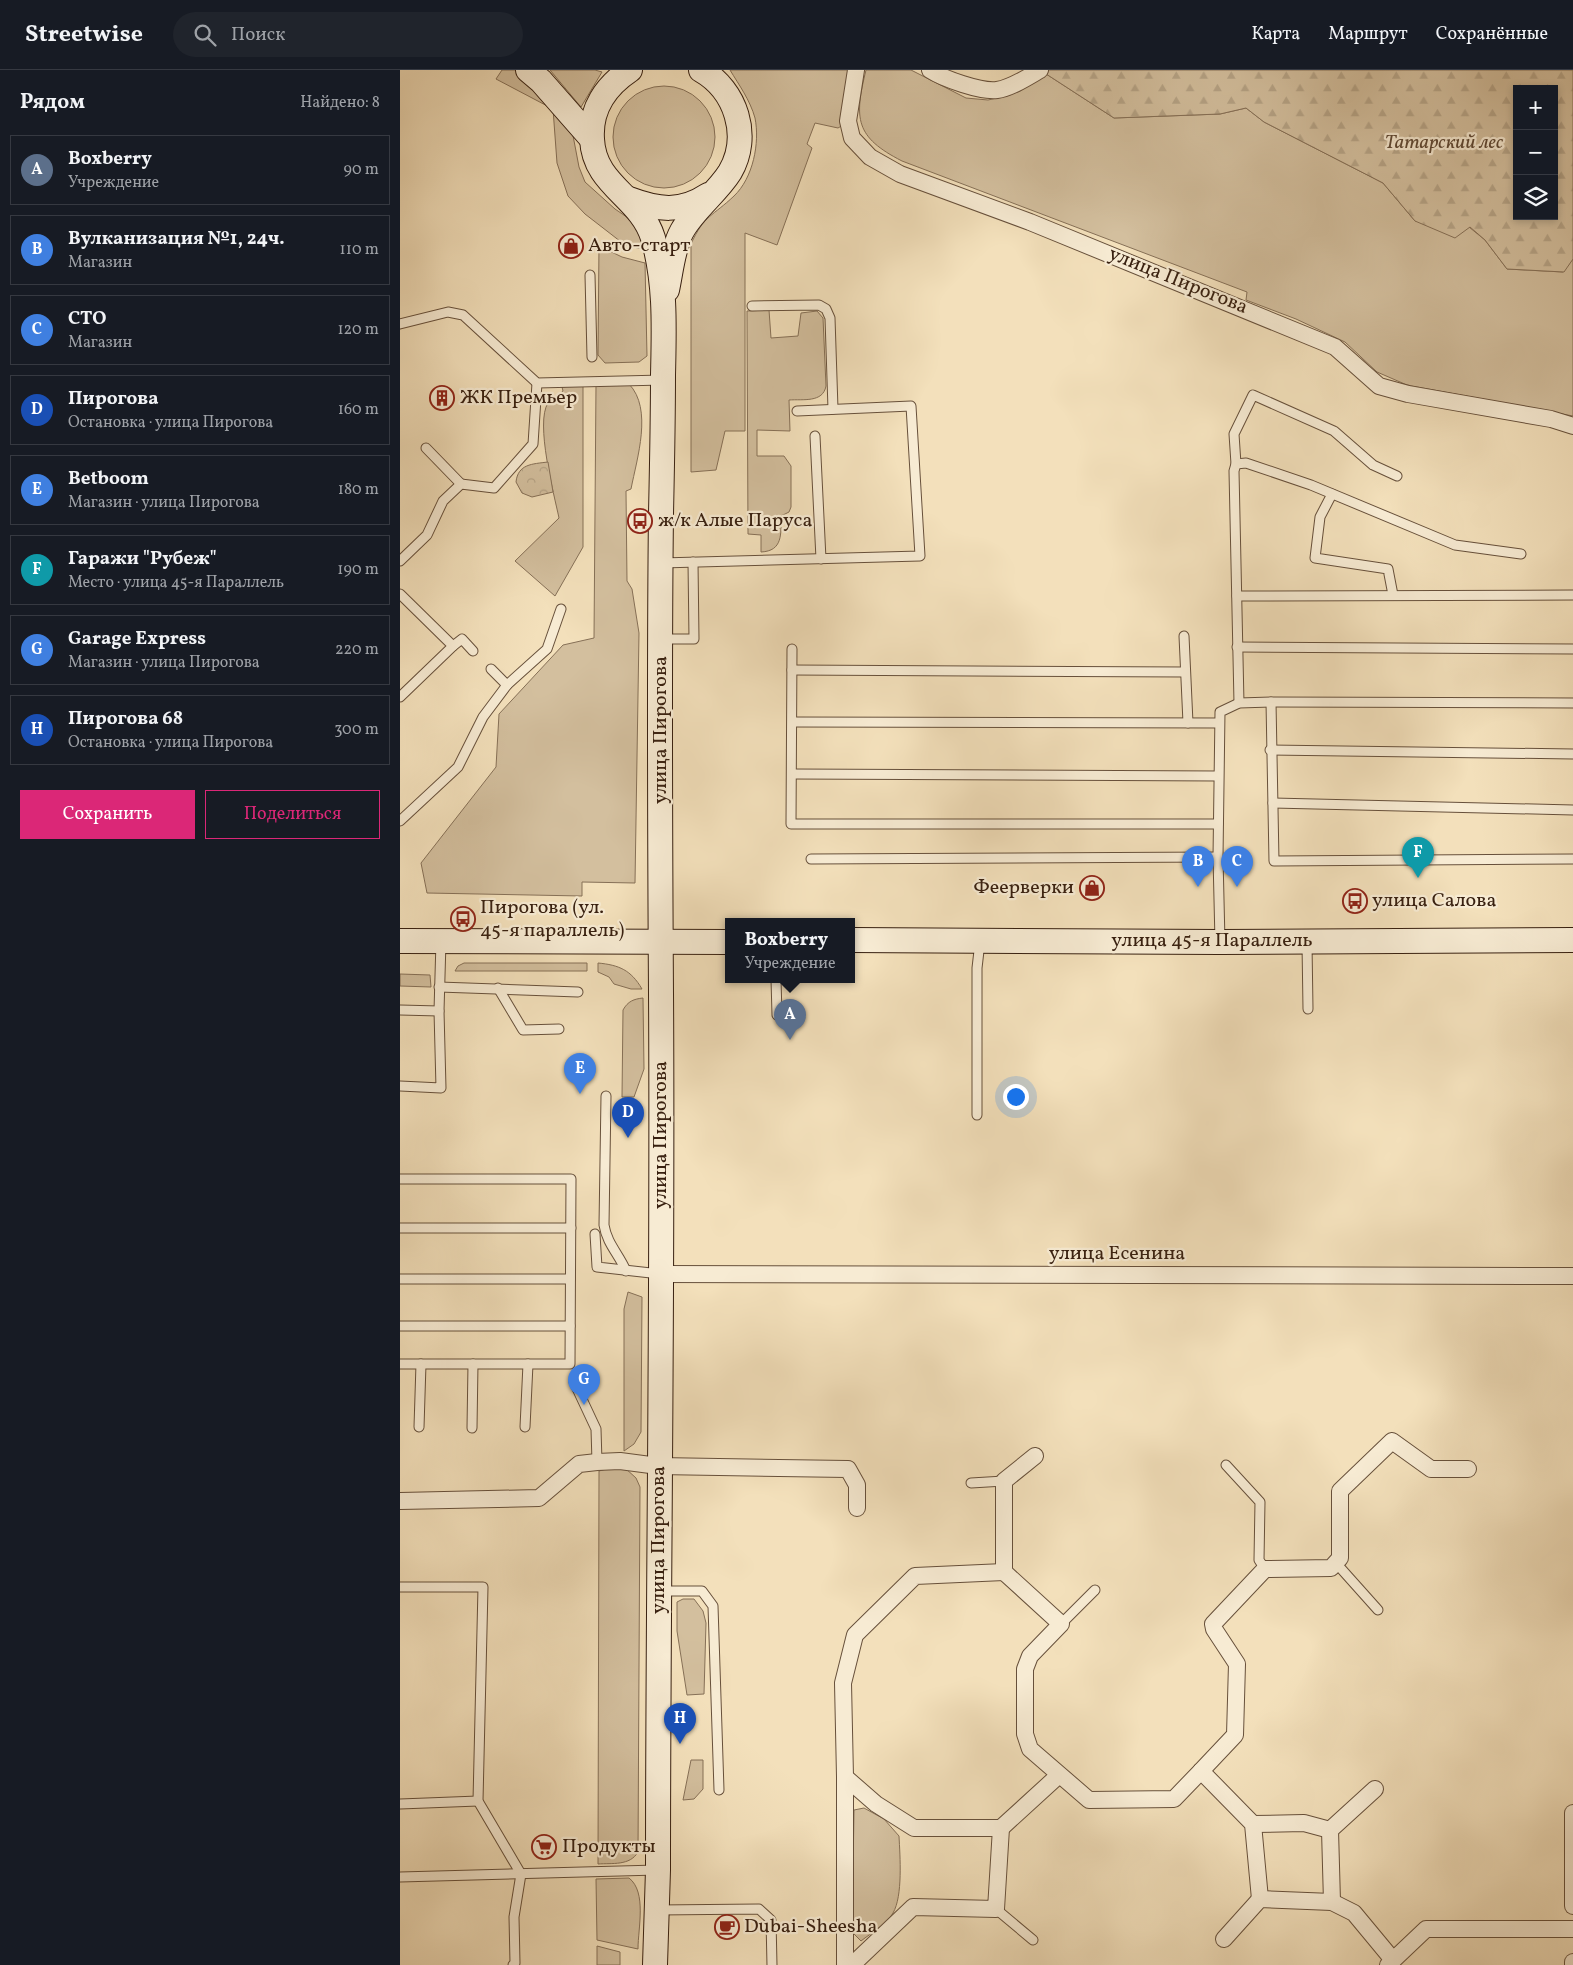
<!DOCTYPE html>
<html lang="ru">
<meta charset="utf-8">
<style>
body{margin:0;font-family:Vollkorn,serif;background:#20242c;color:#f1f3f6}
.controls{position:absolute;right:15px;top:15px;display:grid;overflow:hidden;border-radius:0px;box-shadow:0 2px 8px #0003}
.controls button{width:45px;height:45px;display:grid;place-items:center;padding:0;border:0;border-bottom:1px solid #363941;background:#171b24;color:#f1f3f6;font:25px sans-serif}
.you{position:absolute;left:615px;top:1026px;width:18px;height:18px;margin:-12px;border:4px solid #fff;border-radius:50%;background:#1a73e8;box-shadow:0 0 0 8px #1a73e833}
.badge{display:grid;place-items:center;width:32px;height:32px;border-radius:50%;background:#db2777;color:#fff;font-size:16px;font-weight:700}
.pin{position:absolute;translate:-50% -41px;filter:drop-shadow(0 1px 2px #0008)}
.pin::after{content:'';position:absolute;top:26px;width:18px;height:15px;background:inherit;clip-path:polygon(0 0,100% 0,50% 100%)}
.popup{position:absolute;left:325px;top:848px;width:130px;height:65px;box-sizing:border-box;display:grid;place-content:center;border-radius:0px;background:#171b24;filter:drop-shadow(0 1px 4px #0005);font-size:16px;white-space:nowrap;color:#9ea1a6}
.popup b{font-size:19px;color:#f1f3f6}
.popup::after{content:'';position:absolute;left:50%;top:100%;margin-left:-10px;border:10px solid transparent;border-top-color:#171b24}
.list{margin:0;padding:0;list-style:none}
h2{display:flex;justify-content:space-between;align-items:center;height:65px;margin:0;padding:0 20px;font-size:21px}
h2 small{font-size:16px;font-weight:400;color:#9ea1a6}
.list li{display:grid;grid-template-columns:32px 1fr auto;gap:15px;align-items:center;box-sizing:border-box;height:70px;margin:0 10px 10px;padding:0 10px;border:1px solid #363941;border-radius:0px}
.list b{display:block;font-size:19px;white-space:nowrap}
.list p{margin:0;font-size:16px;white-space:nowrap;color:#9ea1a6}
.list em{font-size:16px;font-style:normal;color:#9ea1a6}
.actions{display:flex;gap:10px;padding:15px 20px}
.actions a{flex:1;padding:11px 0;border:1px solid #db2777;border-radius:0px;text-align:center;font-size:18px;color:#db2777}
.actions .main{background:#db2777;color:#fff}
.icon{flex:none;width:28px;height:28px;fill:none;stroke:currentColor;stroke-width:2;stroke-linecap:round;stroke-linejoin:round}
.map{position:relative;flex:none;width:1173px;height:1895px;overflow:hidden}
header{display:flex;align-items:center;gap:30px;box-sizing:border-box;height:70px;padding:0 25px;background:#171b24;border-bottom:1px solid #363941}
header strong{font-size:24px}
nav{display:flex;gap:28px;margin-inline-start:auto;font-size:18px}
.search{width:350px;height:45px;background:#20242c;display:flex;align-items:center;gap:12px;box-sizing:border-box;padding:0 18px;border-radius:28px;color:#9ea1a6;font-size:19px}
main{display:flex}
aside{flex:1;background:#171b24}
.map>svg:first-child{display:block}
.grass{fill:#d3bf9e;stroke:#867057}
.forest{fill:url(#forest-firs);stroke:#867057;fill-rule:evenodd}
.park{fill:url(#park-crowns);stroke:#867057}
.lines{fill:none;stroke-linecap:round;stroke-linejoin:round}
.service-casing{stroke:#67503b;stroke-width:11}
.minor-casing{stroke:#67503b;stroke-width:18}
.secondary-casing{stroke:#382010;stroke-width:26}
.service{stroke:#f7ebd3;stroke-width:9}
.minor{stroke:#f7ebd3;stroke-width:16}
.secondary{stroke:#f7ebd3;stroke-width:24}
.labels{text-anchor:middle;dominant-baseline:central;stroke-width:4.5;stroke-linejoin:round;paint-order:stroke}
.park-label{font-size:20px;font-style:italic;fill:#5f4834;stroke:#f7ebd3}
.poi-label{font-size:20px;fill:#382010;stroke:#f7ebd3;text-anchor:start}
.street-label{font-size:20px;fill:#382010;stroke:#f7ebd3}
</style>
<header>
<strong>Streetwise</strong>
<div class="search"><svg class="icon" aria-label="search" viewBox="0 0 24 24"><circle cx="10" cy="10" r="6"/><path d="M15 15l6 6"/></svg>Поиск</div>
<nav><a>Карта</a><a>Маршрут</a><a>Сохранённые</a></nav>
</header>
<main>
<aside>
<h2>Рядом<small>Найдено: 8</small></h2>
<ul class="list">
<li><span class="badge" style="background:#5c6f8a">A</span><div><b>Boxberry</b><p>Учреждение</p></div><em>90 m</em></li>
<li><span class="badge" style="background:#3f7fe0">B</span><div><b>Вулканизация №1, 24ч.</b><p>Магазин</p></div><em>110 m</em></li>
<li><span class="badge" style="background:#3f7fe0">C</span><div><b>СТО</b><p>Магазин</p></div><em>120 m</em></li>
<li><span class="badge" style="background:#1a4fb4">D</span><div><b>Пирогова</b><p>Остановка · улица Пирогова</p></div><em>160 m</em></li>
<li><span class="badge" style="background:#3f7fe0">E</span><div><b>Betboom</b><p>Магазин · улица Пирогова</p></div><em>180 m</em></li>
<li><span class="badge" style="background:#0f9aa8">F</span><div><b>Гаражи &quot;Рубеж&quot;</b><p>Место · улица 45-я Параллель</p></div><em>190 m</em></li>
<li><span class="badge" style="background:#3f7fe0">G</span><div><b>Garage Express</b><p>Магазин · улица Пирогова</p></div><em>220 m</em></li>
<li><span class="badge" style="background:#1a4fb4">H</span><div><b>Пирогова 68</b><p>Остановка · улица Пирогова</p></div><em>300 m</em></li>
</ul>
<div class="actions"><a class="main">Сохранить</a><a>Поделиться</a></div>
</aside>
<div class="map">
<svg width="1173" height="1895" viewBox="0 0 1173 1895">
<defs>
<pattern id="forest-firs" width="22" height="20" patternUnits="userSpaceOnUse" patternTransform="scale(1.25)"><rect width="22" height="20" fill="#d3bf9e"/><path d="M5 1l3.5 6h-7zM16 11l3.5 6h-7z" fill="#b6a487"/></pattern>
<pattern id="park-crowns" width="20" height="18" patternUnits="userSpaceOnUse" patternTransform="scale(1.25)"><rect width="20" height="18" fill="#d3bf9e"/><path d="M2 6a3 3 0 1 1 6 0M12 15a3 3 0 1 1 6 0" fill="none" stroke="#b6a487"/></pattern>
</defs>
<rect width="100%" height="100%" fill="#f3e0bb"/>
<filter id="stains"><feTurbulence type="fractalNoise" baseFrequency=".004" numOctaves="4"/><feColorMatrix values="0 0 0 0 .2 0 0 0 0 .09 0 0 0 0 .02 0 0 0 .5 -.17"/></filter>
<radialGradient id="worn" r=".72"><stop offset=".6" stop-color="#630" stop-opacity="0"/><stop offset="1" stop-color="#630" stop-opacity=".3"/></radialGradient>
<!-- grass -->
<g class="grass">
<polygon points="102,0 118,0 171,55 179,97 185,112 215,139 237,154 246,180 225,175 185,144 168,126 157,93 153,39 96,9"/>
<polygon points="150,0 195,0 202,2 181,37"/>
<path d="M330 0H453L443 55 438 58 415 53 407 74 412 78 377 175 345 163V361H325L316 400 291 402V174C304 145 313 146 334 126 353 108 360 73 355 48 350 30 339 15 330 0Z"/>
<path d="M466 0H511L566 28 588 30 610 25 643 2 714 48 820 44 846 38 864 52 983 113 1015 151 1069 157 1085 170 1107 199 1163 202 1173 189V346L1007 315 977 302 945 272 896 249 846 230 847 222 502 91C455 67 454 49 466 0Z"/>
<circle cx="264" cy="67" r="51"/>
<polygon points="199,176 222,187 245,193 247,286 239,292 205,293 198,285"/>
<path d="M369 240 371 268 398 266 401 243 417 241 423 248 426 316C423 333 403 329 389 330L390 361 357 360V386H384L391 396V437L389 442 381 446C381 464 383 481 361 482V465L348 464 347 241Z"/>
<path d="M183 314V477L155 526 115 491 159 448C154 424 135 353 148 333 151 328 159 325 163 321L162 317Z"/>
<path d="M196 314H229C253 339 237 388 231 419L226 421 227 511 232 519 239 563 235 813 182 812V826L27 823 21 793 96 697 99 644 163 575 194 568Z"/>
<polygon points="64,893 187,893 187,901 55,901 58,896"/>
<path d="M198 893C219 895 231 900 242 919H231L214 914 209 907 198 902Z"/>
<polygon points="0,904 30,905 31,917 0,916"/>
<path d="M243 928 244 999 234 1027H222L223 940C228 931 234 929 243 928Z"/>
<polygon points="228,1222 242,1227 241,1362 234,1374 224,1381 224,1239"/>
<path d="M210 1398H225L236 1408 240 1417 238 1782C230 1796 212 1793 198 1794L199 1401Z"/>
<polygon points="283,1529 294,1529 303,1541 306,1553 304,1624 287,1625 277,1561 277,1532"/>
<polygon points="291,1690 303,1690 303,1719 294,1729 283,1730"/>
<path d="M464 1738 484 1749 499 1766C500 1786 503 1826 493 1843 487 1854 471 1863 461 1871L452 1862 454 1740Z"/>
<path d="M229 1808C247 1822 238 1858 238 1879L197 1870 196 1809Z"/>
<polygon points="197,1876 220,1882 220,1895 197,1895"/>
</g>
<!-- forest -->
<path class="forest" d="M640 0H1173V189L1164 202 1107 199 1085 170 1070 157 1055 168 1015 151 983 113 864 52 846 38 820 44 714 48ZM1117 19H1154V146H1117Z"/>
<!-- park -->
<path class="park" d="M148 392 153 422 132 427 122 423 116 412C118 394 132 394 148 392Z"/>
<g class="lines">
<defs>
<g id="service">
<polyline points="190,205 192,287"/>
<polyline points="352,236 419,235 426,239 430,248 433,339"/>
<polyline points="0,254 48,242 63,245 137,313 263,310"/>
<polyline points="415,366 421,489"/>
<polyline points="26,378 61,414"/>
<polyline points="836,394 846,393 911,415 1055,475 1121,484"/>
<polyline points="932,424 920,447 915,488 988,499 993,525"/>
<polyline points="0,491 27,465 43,431 61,414 94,418 133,374 137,313"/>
<polyline points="261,493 520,486 511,336 397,341"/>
<polyline points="0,524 53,576 0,627"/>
<polyline points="837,526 1173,525"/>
<polyline points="784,566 788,653"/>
<polyline points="261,569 294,569 293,492"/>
<polyline points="53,576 62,569 73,581"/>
<polyline points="837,577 1173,579"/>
<polyline points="392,579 391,754 818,754"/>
<polyline points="392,600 785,602"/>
<polyline points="107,615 147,579 161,539"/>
<polyline points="871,632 874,791 1173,789"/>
<polyline points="839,633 834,401 836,394 834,364 853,325 934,361 973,395 997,406"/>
<polyline points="393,652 819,653"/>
<polyline points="870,680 1173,684"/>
<polyline points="393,704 818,706"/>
<polyline points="873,733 1173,740"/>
<polyline points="0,751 58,697 83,647 107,615 91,599"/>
<polyline points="411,789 818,787"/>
<polyline points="820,872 818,787 820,642 839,633 871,632 1173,633"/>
<polyline points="907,874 908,939"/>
<polyline points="376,909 377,945"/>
<polyline points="39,917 178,922"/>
<polyline points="98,918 123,960 159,959"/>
<polyline points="0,940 39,941"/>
<polyline points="0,1016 41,1018 39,941 41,871"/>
<path d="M206 1026 204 1155C207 1174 219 1184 226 1201"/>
<polyline points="577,1045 577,898 580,872"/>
<polyline points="0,1109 171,1109 170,1294 0,1294"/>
<polyline points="0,1158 171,1158"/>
<polyline points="195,1164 197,1197 260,1204"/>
<polyline points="0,1209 170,1209"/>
<polyline points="0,1256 170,1256"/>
<polyline points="174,1312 196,1359 197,1392"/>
<polyline points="19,1357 21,1294"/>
<polyline points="125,1357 128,1294"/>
<polyline points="72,1358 73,1294"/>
<polyline points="826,1395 860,1432 859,1490 865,1499"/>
<polyline points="571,1413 604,1411"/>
<polyline points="936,1493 978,1540"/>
<polyline points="0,1517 83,1517 78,1731 121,1804 114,1847 115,1893 113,1895"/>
<polyline points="259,1521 302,1521 313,1536 319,1720"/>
<polyline points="661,1554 695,1520"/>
<polyline points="0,1734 78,1731"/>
<polyline points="0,1807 257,1800"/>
<polyline points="596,1839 633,1870"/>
<polyline points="258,1840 359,1839 371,1850 372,1895"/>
</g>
<g id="minor">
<polyline points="456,0 448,51 452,68 470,87 500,104 630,152 935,277 979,316 1008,324 1151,349 1173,356"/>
<path d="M530 0C544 9 581 22 597 20 611 18 628 7 640 0"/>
<polyline points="260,1204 1173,1206"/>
<polyline points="635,1386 604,1411 604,1502 661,1554 630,1586 625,1599 625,1664 630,1679 689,1730 774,1729 801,1701"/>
<polyline points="0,1431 139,1428 179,1394 197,1392 220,1391 258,1396 448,1399 457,1415 457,1438"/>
<polyline points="445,1707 476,1734 514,1758 601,1758 659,1705"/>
<polyline points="1173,1743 1173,1836"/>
<polyline points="853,1754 904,1753 930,1760"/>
<polyline points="860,1829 853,1754 801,1701 835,1665 837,1594 814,1559 813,1554 865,1499 931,1498 940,1488 940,1421 992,1371 1031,1399 1068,1399"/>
<polyline points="932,1832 930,1760 975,1719"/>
<polyline points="824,1869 860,1829 932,1832 954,1843 993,1890"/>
<polyline points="445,1895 445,1707 443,1613 455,1565 515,1506 604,1502"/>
<polyline points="452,1895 513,1837 596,1839 601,1758"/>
<polyline points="988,1895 1026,1859 1173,1859"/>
<polyline points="1173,1895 1173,1892"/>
</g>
<g id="secondary">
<polyline points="128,0 141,11 191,68"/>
<path d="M230 0C206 16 190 39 192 69 194 116 240 126 253 168 266 213 264 259 263 305 263 351 262 398 261 444 259 604 260 764 261 923 263 1216 258 1508 258 1800L255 1895"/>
<path d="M229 129C258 140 281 143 308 125"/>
<path d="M267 220C271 202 273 177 282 161 294 139 317 123 330 102 351 66 336 20 301 0"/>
<polyline points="451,870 820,872 1173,870"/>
<polyline points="0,871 329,872"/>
</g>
</defs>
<!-- service casing -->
<use href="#service" class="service-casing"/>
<!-- minor casing -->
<use href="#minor" class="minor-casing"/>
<!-- secondary casing -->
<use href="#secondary" class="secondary-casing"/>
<!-- service -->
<use href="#service" class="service"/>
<!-- minor -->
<use href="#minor" class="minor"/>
<!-- secondary -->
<use href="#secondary" class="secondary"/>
</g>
<!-- icons -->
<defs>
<symbol id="shop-ring" viewBox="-11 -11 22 22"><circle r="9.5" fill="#f7ebd3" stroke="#8f2418" stroke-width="1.5"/><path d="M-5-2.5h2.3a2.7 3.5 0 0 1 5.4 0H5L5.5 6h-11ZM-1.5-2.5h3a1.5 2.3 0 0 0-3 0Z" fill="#8f2418"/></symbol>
<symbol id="building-ring" viewBox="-11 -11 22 22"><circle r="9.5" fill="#f7ebd3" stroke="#8f2418" stroke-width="1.5"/><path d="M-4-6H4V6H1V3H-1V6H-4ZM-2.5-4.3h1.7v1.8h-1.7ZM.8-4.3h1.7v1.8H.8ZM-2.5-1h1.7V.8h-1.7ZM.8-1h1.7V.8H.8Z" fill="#8f2418"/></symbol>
<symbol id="bus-ring" viewBox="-11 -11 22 22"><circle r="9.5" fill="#f7ebd3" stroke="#8f2418" stroke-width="1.5"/><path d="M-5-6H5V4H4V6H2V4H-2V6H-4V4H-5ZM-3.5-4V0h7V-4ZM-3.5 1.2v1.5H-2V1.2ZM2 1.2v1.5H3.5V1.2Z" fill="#8f2418"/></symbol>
<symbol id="supermarket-ring" viewBox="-11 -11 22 22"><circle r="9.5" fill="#f7ebd3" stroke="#8f2418" stroke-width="1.5"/><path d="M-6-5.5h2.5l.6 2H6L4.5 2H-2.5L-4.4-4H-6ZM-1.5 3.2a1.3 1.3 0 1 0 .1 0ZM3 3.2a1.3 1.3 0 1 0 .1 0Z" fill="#8f2418"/></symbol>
<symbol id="cafe-ring" viewBox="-11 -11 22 22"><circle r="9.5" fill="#f7ebd3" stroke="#8f2418" stroke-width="1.5"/><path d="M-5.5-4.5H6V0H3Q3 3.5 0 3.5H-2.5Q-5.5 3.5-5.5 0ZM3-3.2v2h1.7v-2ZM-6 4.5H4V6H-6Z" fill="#8f2418"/></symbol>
</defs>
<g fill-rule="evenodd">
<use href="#shop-ring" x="157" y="162" width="28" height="28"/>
<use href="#building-ring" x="28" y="314" width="28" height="28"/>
<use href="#bus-ring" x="226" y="437" width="28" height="28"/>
<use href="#shop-ring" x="678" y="804" width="28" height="28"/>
<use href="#bus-ring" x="941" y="817" width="28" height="28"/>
<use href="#bus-ring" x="49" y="835" width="28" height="28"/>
<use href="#supermarket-ring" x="130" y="1763" width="28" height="28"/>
<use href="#cafe-ring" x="313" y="1843" width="28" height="28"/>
</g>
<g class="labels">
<!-- park labels -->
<g class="park-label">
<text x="1044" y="73">Татарский лес</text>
</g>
<!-- poi labels -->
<g class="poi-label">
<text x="188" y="176">Авто-старт</text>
<text x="60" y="328">ЖК Премьер</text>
<text x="258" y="451">ж/к Алые Паруса</text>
<text x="674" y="818" text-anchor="end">Феерверки</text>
<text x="972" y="831">улица Салова</text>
<text x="80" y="838">Пирогова (ул.<tspan x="80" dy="23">45-я параллель)</tspan></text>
<text x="162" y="1777">Продукты</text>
<text x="344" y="1857">Dubai-Sheesha</text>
</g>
<!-- street labels -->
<g class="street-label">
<text transform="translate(778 211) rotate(22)">улица Пирогова</text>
<text transform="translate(261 660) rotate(-90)">улица Пирогова</text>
<text x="812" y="871">улица 45-я Параллель</text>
<text transform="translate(261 1065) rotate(-90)">улица Пирогова</text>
<text x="717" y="1184">улица Есенина</text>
<text transform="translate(259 1470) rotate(-90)">улица Пирогова</text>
</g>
</g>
<rect width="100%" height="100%" filter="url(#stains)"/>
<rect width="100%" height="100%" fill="url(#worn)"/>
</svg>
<div class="controls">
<button>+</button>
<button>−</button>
<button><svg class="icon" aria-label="layers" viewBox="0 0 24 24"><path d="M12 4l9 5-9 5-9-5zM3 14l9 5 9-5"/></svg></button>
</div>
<div class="you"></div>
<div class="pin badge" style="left:390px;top:970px;background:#5c6f8a">A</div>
<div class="popup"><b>Boxberry</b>Учреждение</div>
<div class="pin badge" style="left:798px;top:817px;background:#3f7fe0">B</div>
<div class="pin badge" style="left:837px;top:817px;background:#3f7fe0">C</div>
<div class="pin badge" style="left:228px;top:1068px;background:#1a4fb4">D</div>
<div class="pin badge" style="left:180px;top:1024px;background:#3f7fe0">E</div>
<div class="pin badge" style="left:1018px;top:808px;background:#0f9aa8">F</div>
<div class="pin badge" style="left:184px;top:1335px;background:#3f7fe0">G</div>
<div class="pin badge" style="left:280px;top:1674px;background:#1a4fb4">H</div>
</div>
</main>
